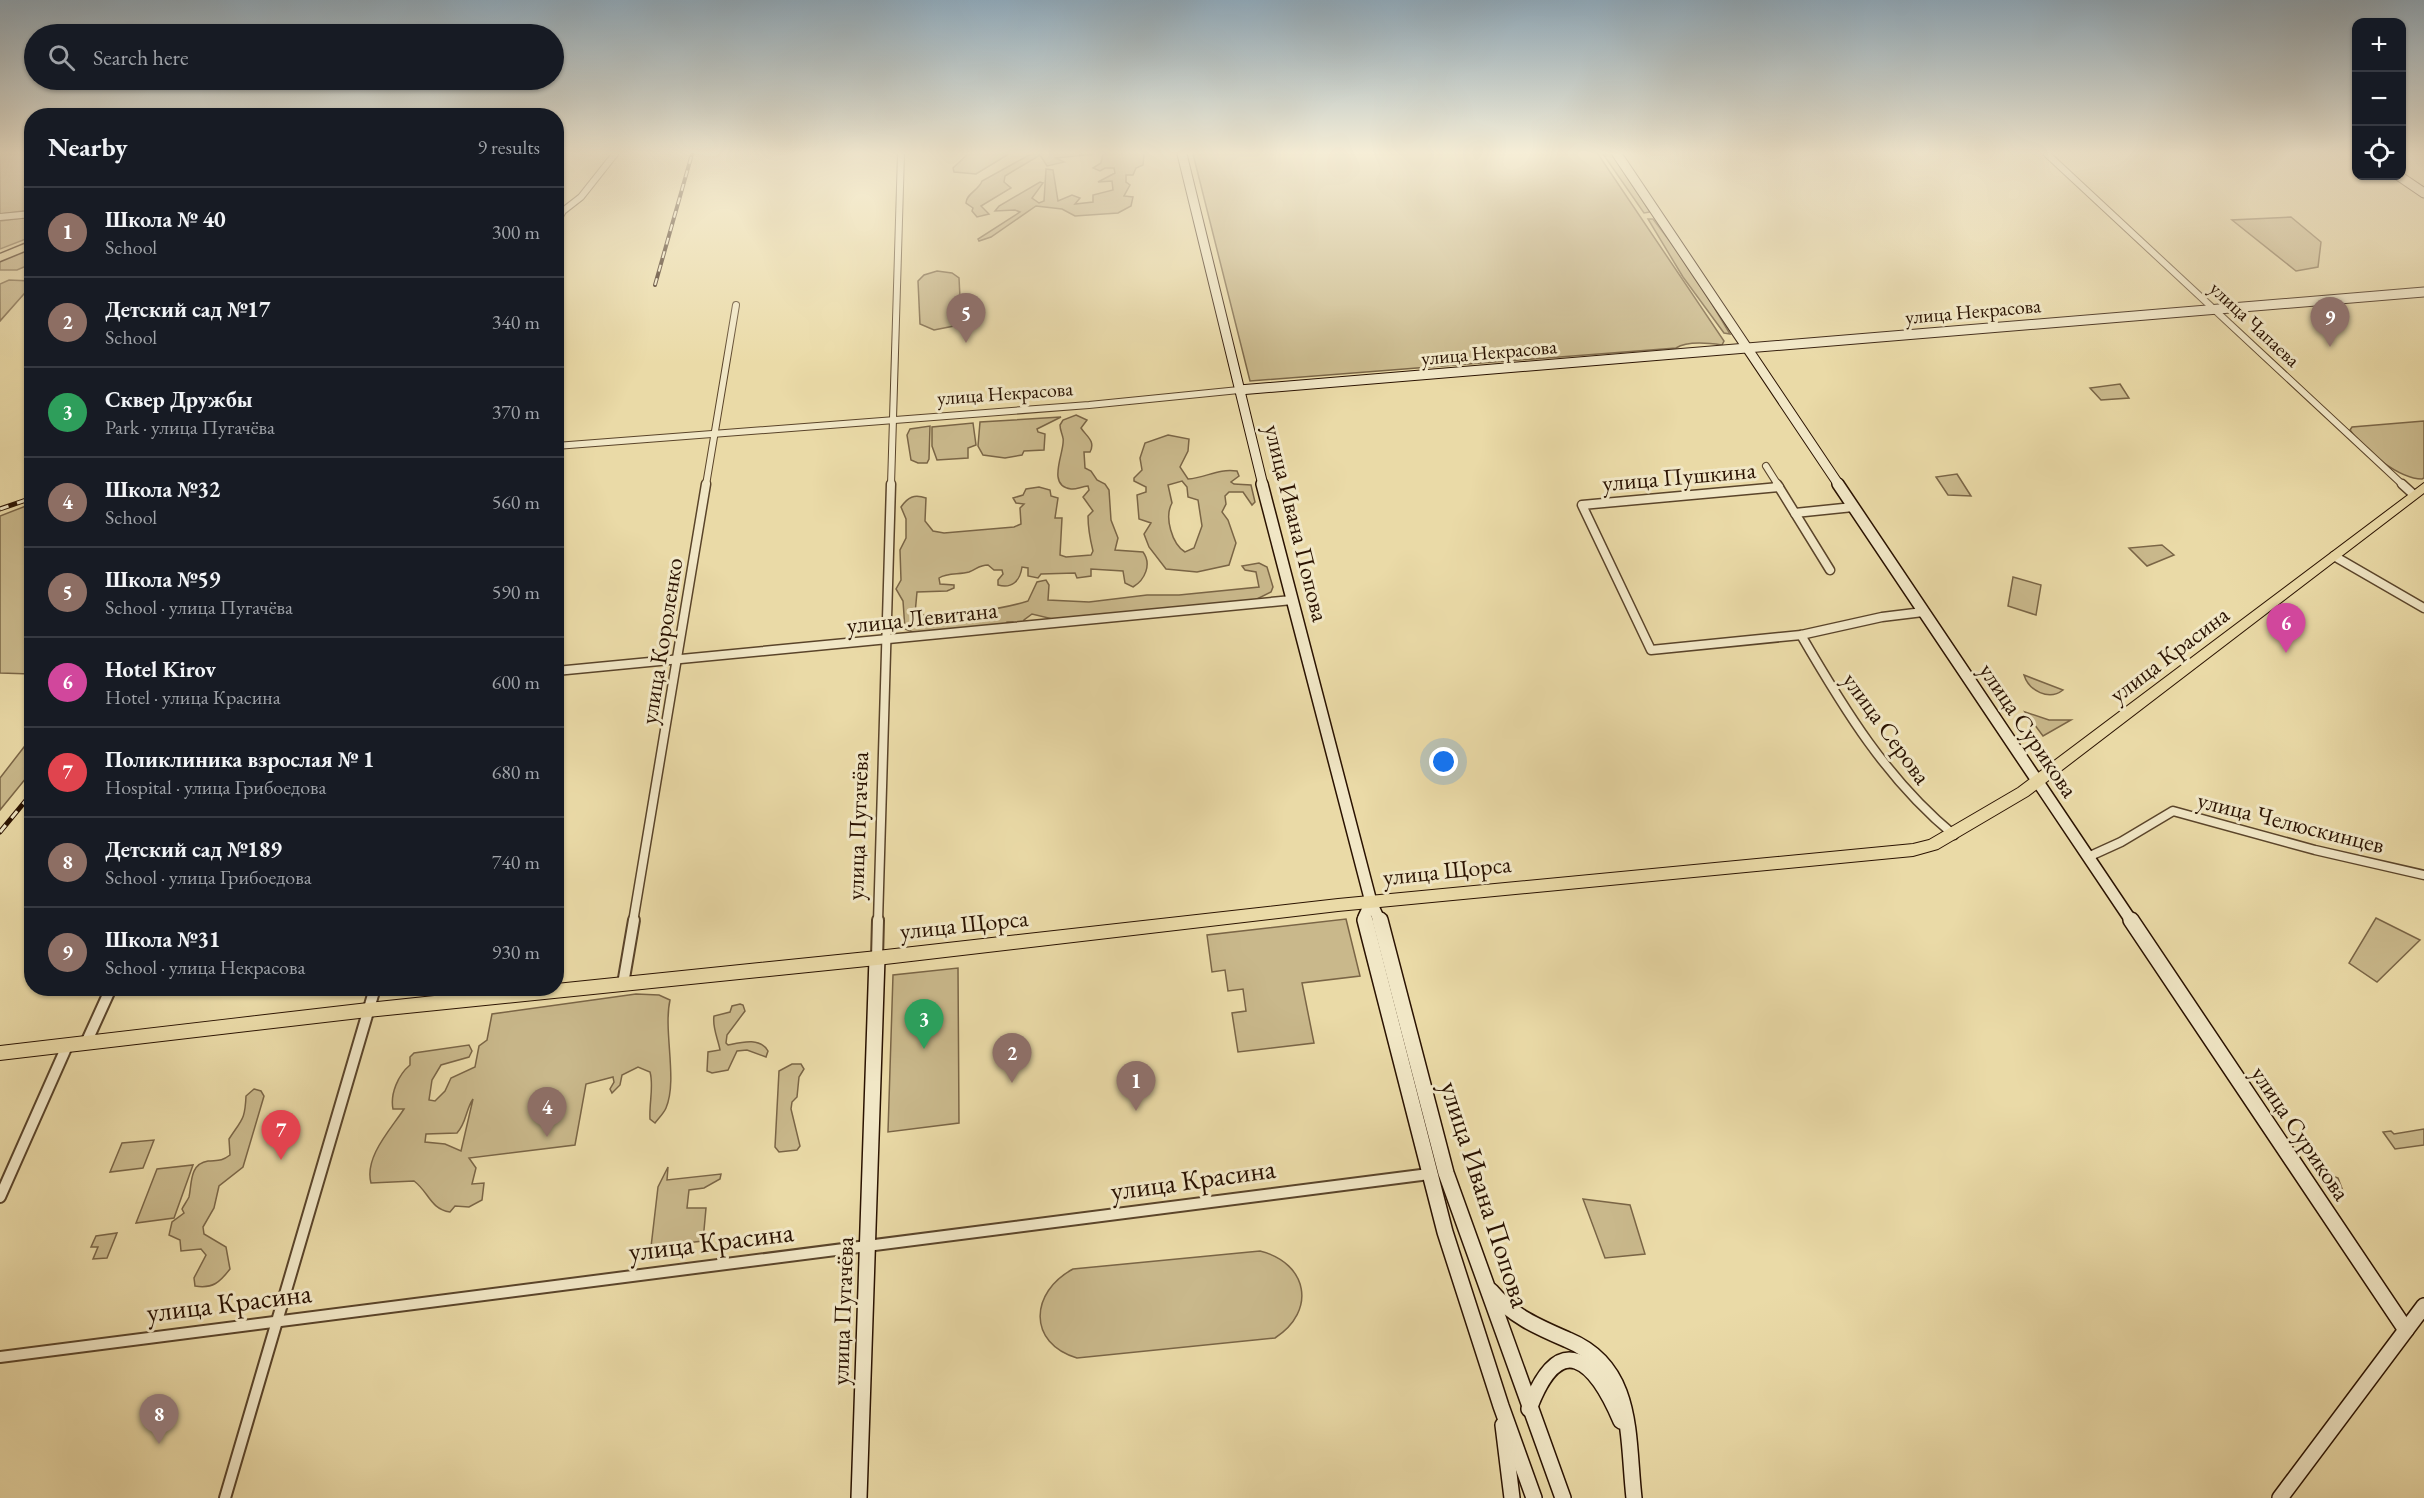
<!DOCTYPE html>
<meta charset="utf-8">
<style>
body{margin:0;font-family:"EB Garamond",serif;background:#20242c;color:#f1f3f6}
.controls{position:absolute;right:18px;top:18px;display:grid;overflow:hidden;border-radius:12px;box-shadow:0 2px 4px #0004}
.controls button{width:54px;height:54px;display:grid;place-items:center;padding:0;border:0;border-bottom:2px solid #363941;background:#171b24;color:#f1f3f6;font:30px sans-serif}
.you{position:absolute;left:1444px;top:762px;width:21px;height:21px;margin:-15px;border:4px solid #fff;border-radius:50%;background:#1a73e8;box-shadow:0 0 0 9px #1a73e833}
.badge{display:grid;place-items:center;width:39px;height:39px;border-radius:50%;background:#c59692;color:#fff;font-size:20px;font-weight:700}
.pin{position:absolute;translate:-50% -50px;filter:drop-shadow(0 2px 3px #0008)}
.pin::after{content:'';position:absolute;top:32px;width:21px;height:18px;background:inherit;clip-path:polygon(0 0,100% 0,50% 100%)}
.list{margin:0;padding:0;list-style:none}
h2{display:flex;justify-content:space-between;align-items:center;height:78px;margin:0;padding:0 24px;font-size:26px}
h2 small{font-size:20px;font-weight:400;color:#9ea1a6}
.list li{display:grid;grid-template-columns:39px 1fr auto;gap:18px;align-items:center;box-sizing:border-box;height:90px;padding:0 24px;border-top:2px solid #363941}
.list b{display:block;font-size:22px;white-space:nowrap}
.list p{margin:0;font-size:20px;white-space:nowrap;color:#9ea1a6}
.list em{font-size:20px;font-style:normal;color:#9ea1a6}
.icon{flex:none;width:33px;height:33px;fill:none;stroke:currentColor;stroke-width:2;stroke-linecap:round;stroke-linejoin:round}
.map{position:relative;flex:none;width:2424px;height:1498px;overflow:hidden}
.search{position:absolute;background:#171b24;box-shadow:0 2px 4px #0004;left:24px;top:24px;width:540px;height:66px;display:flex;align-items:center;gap:15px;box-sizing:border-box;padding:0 21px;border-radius:33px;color:#9ea1a6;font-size:22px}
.panel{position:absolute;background:#171b24;box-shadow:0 2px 4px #0004;left:24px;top:108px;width:540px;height:888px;border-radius:24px}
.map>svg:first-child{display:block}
.green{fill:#c9b88b;stroke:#7a6546;stroke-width:1.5;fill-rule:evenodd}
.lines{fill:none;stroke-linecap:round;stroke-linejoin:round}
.street-far2-casing{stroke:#5a442a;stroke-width:8}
.street-far1-casing{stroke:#5a442a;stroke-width:11}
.street-casing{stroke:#5a442a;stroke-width:14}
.secondary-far2-casing{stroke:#2a1201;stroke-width:11}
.secondary-far1-casing{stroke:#2a1201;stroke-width:14}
.secondary-casing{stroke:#2a1201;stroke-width:18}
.primary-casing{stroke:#2a1201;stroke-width:2}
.highway-casing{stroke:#2a1201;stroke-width:3}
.street-far2{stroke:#f1e7c6;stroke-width:6}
.street-far1{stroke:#f1e7c6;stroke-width:8}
.street{stroke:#f1e7c6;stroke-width:10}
.secondary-far2{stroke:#f1e7c6;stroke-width:9}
.secondary-far1{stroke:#f1e7c6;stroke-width:11}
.secondary{stroke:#f1e7c6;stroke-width:15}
.primary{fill:#eadaa7;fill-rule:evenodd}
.highway{fill:#eadaa7;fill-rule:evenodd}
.rail-far1-casing{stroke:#2a1201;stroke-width:4}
.rail-casing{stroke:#2a1201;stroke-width:5}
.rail-far1{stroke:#f1e7c6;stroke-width:2;stroke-dasharray:7;stroke-linecap:butt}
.rail{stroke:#f1e7c6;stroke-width:3;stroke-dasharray:9;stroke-linecap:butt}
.labels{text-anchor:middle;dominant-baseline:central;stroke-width:6;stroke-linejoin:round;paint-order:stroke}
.far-street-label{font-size:20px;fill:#2a1201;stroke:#f1e7c6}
.street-label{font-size:24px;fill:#2a1201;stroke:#f1e7c6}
.near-street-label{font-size:28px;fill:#2a1201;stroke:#f1e7c6}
</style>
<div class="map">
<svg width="2424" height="1498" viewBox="0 0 2424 1498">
<rect width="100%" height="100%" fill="#eadaa7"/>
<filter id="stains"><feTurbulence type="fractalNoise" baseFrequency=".00333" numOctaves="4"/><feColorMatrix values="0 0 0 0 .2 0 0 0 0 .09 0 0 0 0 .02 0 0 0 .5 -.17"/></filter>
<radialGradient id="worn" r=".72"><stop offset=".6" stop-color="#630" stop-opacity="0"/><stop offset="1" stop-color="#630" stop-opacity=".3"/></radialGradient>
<!-- green -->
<g class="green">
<polygon points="0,154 31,154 31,210 0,214"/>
<polygon points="968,154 1009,154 976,174 954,172 953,168"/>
<path d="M1031 154H1095L1056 158 1064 162 1047 166 1040 155 1005 176 1004 182 1011 188 981 206 989 214 977 217 972 211 973 208 966 203C966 194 979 190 982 181Z"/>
<polygon points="1103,154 1144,154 1143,165 1136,168 1133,175 1126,175 1126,182 1130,185 1124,196 1133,197 1131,206 1118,213 1075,216 1062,209 1036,206 991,237 979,241 978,239 1020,212 1015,210 995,211 999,206 1040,182 1043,183 1032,198 1039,203 1044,201 1046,169 1053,170 1058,201 1072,195 1080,198 1075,204 1093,202 1093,195 1113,190 1112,181 1098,182 1115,173 1114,168 1105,168 1100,171 1093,168 1101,163"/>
<path d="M1193 154H1598L1724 341 1722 345C1709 343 1687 341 1676 348L1250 381Z"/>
<polygon points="1603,154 1612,154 1650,212 1644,213"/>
<polygon points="31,217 31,237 0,249 0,221"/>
<polygon points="2291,217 2321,242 2318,267 2296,271 2232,220"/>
<polygon points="1648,219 1653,219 1693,272 1730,334 1724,333 1683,277"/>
<polygon points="31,248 31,264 17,270 0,270 0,261"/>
<polygon points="937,271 952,273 959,278 961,317 954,326 934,330 920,324 918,281 924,275"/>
<polygon points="9,280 31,281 31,286 0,321 0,284"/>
<polygon points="2120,384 2129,398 2101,400 2090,388"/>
<path d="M1076 415 1087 420 1081 428C1086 436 1096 441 1090 452H1084L1085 468 1091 471 1097 480 1105 484 1109 490 1111 520 1118 538 1115 550 1143 552C1152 564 1145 580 1133 587L1125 583 1123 571 1091 569V576L1077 578 1075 573 1041 574 1038 578 1028 576V568L1022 567C1020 581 1012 589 998 585V580L1003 574 1002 570H994L988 565C979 565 977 569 969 572 959 575 948 572 939 578L940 584 954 585V588L947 591 917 592 915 614C940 619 1003 609 1028 601L1037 582 1046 580 1049 585 1048 600 1089 602 1147 595H1179L1259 587 1256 572 1245 570 1242 566 1259 563 1267 567 1273 587 1271 592 1249 603 1061 621 1032 614 1024 620 1023 625 1016 627 1013 622H1007L1004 626 918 634 905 629 903 601 896 589 901 580 900 550 906 538V519L901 507C908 497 914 494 926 498L925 521 933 531 944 533 1014 527 1021 524 1020 508 1024 504 1016 503 1013 498 1023 495 1026 489 1039 487 1050 490 1051 496 1058 498 1055 518H1062L1060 555 1066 557 1091 555 1093 551C1090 539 1088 529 1088 516L1093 511 1083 497 1089 490 1088 486C1082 486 1076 490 1071 489 1045 486 1066 450 1063 438 1062 433 1060 430 1060 425L1063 420Z"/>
<polygon points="1061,417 1037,429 1038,432 1045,434 1044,450 1024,451 1022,455 1005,458 983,455 978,446 980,422"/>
<path d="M2424 421V478L2422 479C2399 479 2362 449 2350 430L2352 427Z"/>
<polygon points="973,423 976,445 968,448 968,458 937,460 932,446 932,427"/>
<polygon points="930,426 929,459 927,463 918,463 911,460 907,435 910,429"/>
<path d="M1168 435 1189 439 1188 451 1180 467 1188 479C1206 478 1218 468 1237 471L1239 476 1231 482 1234 484 1251 485 1255 502 1252 505 1243 492H1229L1225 496 1226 504 1222 512 1228 520 1236 543 1229 565 1197 572 1166 569 1149 547 1144 534 1151 523 1139 519 1137 495 1146 492V487L1134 481V478L1142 470 1140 458 1145 443ZM1182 481 1187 487 1188 497 1198 500 1202 526 1194 548 1185 552C1172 544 1164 517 1172 503L1168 485Z"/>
<polygon points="1957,474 1971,496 1948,495 1936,477"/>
<polygon points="31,504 31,674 0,673 0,516"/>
<polygon points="2162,545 2174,555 2147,566 2129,548"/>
<polygon points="2013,577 2041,585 2036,615 2008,606"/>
<path d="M2024 675 2063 690C2049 701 2029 691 2024 675Z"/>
<polygon points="2025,712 2049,720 2071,720 2043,736"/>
<polygon points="31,738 31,772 0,810 0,778"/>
<polygon points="2376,918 2420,940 2377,982 2349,963"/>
<polygon points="1346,919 1360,976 1302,983 1314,1043 1238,1052 1232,1013 1246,1011 1243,989 1228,991 1225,970 1212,972 1207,935"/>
<polygon points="958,968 959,1123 888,1132 893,975"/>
<path d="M636 994 659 995 670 1000C663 1031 678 1080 666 1108 664 1113 658 1119 655 1123L650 1119C649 1103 654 1086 650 1072L638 1067 622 1075 620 1085 612 1093 610 1089 614 1082 613 1077 586 1084 575 1145 469 1158 476 1168 472 1184 484 1183 482 1200 469 1207 455 1206 450 1212C430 1209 429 1192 414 1181L371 1183C364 1157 391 1129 404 1109H393C390 1094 398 1075 410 1065V1057L414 1053 469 1045 472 1051 469 1057 441 1065 432 1080 429 1100 435 1101 445 1091 451 1078 475 1067 479 1046 487 1040 492 1014ZM473 1099 461 1151 445 1144 425 1142 426 1134 457 1133C467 1122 465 1111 473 1099Z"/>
<path d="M740 1004 743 1005 745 1011 727 1035 726 1043 728 1045C742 1042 760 1037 768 1051L766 1057 747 1050 737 1051 728 1070 712 1073 707 1071 708 1052 720 1050C718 1039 712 1027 714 1016L730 1012 732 1006Z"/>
<polygon points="792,1064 801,1064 804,1069 799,1077 797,1097 792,1102 791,1109 800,1146 797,1150 779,1152 775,1147 779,1071"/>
<path d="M254 1089 261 1091 264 1096 243 1167 219 1186 214 1208 203 1227 204 1234 226 1247 230 1269C220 1282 213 1289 195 1286L194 1278 206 1255 201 1249 181 1251 180 1240 169 1235 172 1222 184 1213 182 1209C184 1205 187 1201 189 1197 192 1184 189 1164 208 1161 217 1160 221 1162 230 1155L229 1139C242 1119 245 1120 246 1096Z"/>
<polygon points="2424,1129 2424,1145 2395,1149 2383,1132 2391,1131 2394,1134"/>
<polygon points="154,1140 143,1168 110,1172 122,1143"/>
<polygon points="193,1165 174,1218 136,1223 157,1169"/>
<polygon points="668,1167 667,1180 721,1174 720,1179 704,1188 689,1190 687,1208 706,1208 703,1241 651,1247 658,1187"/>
<polygon points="2325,1173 2338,1178 2343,1191 2337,1193 2328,1190 2320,1177"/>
<polygon points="1583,1199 1630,1205 1645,1254 1605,1258"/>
<polygon points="117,1233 107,1258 93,1259 98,1247 91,1247 96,1236"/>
<path d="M1260 1251C1308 1263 1317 1311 1275 1338L1077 1358C1027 1343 1030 1292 1073 1269Z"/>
</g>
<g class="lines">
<defs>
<g id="street-far2">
<polyline points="2047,154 2403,485"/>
<polyline points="0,217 32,214"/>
<polyline points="556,223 563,211 581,197 615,154"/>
<polyline points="556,363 558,355"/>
<polyline points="556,446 1089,405 1239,390"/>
<polyline points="1766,466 1778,485"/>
<polyline points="706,485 736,305"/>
<polyline points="891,485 901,154"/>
</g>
<g id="street-far1">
<polyline points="1777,484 1830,570"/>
<polyline points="2402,484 2413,494"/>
<polyline points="1779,487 1582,505 1651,650 1801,635 1882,617 1923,612"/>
<polyline points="1795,513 1853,507"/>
<polyline points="2334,556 2424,608"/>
<path d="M1801 635C1844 709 1887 780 1954 835"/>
<polyline points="556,671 1292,600"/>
<polyline points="2088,857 2121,842 2173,811 2315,850 2424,875"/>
<polyline points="633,922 706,484"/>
<polyline points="878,922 891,484"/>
</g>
<g id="street">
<polyline points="877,958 878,920"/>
<polyline points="623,984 634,920"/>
<polyline points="86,1043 111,988"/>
<polyline points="0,1197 67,1046"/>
<polyline points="0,1357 1429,1174"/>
<polyline points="225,1498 375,988"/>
</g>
<g id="secondary-far2">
<polyline points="1182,154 1263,485"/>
<polyline points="1617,154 1839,485"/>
<polyline points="2399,176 2424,193"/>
<polyline points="1239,390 2424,292"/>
</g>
<g id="secondary-far1">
<polyline points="1262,484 1371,902 1380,922"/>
<polyline points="1838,484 2132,922"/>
<polyline points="1365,922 1364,917 1371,902"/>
</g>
<g id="secondary">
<polyline points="1365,920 1445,1232 1501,1406 1534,1498"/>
<polyline points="1380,920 1446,1173 1563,1498"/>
<polyline points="2131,920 2406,1330"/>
<path d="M1491 1291C1512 1316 1538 1327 1568 1340 1635 1368 1627 1436 1634 1498"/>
<path d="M1529 1409C1560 1327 1595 1360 1621 1421"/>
<polyline points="1503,1425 1512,1498"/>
<polyline points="859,1498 877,958"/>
<polyline points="2280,1498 2424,1306"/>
</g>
<polygon id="primary" points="2424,483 2424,493 2028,796 1938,849 1913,856 1338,911 877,965 368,1017 0,1060 0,1046 368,1003 510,988 556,988 556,984 877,951 1338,899 1913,844 1929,840 2018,788"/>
<polygon id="highway" points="32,241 32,248 0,261 0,254"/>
</defs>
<!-- street-far2 casing -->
<use href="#street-far2" class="street-far2-casing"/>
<!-- street-far1 casing -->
<use href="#street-far1" class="street-far1-casing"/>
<!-- street casing -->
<use href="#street" class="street-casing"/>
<!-- secondary-far2 casing -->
<use href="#secondary-far2" class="secondary-far2-casing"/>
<!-- secondary-far1 casing -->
<use href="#secondary-far1" class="secondary-far1-casing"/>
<!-- secondary casing -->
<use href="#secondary" class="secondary-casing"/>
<!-- primary casing -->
<use href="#primary" class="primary-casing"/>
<!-- highway casing -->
<use href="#highway" class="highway-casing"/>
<!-- street-far2 -->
<use href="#street-far2" class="street-far2"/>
<!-- street-far1 -->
<use href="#street-far1" class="street-far1"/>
<!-- street -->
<use href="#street" class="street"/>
<!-- secondary-far2 -->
<use href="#secondary-far2" class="secondary-far2"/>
<!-- secondary-far1 -->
<use href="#secondary-far1" class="secondary-far1"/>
<!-- secondary -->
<use href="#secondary" class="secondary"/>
<!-- primary -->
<use href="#primary" class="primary"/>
<!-- highway -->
<use href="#highway" class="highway"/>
<defs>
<polyline id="rail-far1" points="655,285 692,154"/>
<g id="rail">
<polyline points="0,509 32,498"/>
<polyline points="0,832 32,793"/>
</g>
</defs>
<!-- rail-far1 casing -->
<use href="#rail-far1" class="rail-far1-casing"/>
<!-- rail casing -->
<use href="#rail" class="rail-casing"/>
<!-- rail-far1 -->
<use href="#rail-far1" class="rail-far1"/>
<!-- rail -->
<use href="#rail" class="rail"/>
</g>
<!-- sky -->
<linearGradient id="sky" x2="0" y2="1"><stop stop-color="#8fa8b8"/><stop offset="0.42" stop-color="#f6eed7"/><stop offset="1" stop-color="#f6eed7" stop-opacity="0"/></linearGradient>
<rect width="2424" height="364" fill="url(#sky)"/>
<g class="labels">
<!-- far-street labels -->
<g class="far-street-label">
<text transform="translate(1973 311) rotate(-5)">улица Некрасова</text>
<text transform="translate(2255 324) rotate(43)">улица Чапаева</text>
<text transform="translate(1489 352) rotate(-5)">улица Некрасова</text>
<text transform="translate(1005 393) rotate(-4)">улица Некрасова</text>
</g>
<!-- street labels -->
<g class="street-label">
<text transform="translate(1679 476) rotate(-5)">улица Пушкина</text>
<text transform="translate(1297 523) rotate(76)">улица Ивана Попова</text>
<text transform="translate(922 617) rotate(-6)">улица Левитана</text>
<text transform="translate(661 641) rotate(-81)">улица Короленко</text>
<text transform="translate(2169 654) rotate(-37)">улица Красина</text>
<text transform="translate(1887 728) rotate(54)">улица Серова</text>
<text transform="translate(2029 730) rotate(56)">улица Сурикова</text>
<text transform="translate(2291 822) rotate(14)">улица Челюскинцев</text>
<text transform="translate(857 826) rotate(-88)">улица Пугачёва</text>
<text transform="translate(1447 870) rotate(-6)">улица Щорса</text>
<text transform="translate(964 924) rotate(-6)">улица Щорса</text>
<text transform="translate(2301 1133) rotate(56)">улица Сурикова</text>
<text transform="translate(842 1311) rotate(-88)">улица Пугачёва</text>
</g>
<!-- near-street labels -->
<g class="near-street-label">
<text transform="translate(1193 1179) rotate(-8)">улица Красина</text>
<text transform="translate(1486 1194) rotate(72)">улица Ивана Попова</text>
<text transform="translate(711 1241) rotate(-7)">улица Красина</text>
<text transform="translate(229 1302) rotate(-7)">улица Красина</text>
</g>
</g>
<rect width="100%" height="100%" filter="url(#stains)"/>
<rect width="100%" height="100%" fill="url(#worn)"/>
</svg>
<div class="controls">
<button>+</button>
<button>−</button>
<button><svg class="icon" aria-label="locate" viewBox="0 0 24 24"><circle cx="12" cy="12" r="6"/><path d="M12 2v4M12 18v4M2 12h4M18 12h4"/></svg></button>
</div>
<div class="you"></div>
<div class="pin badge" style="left:1136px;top:1111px;background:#8d6e63">1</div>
<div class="pin badge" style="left:1012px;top:1083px;background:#8d6e63">2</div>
<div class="pin badge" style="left:924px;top:1049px;background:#2e9e5b">3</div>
<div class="pin badge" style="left:547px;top:1137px;background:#8d6e63">4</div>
<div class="pin badge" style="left:966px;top:343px;background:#8d6e63">5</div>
<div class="pin badge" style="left:2286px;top:653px;background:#d1479c">6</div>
<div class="pin badge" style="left:281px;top:1160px;background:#e0444e">7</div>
<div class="pin badge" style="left:159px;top:1444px;background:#8d6e63">8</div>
<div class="pin badge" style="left:2330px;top:347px;background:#8d6e63">9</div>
<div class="search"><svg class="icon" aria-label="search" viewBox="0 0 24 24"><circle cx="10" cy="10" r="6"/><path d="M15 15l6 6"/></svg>Search here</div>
<section class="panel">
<h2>Nearby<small>9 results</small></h2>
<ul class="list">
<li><span class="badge" style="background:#8d6e63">1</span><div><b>Школа № 40</b><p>School</p></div><em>300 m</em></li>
<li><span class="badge" style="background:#8d6e63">2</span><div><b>Детский сад №17</b><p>School</p></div><em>340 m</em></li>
<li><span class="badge" style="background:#2e9e5b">3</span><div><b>Сквер Дружбы</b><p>Park · улица Пугачёва</p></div><em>370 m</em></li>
<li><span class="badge" style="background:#8d6e63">4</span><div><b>Школа №32</b><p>School</p></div><em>560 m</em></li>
<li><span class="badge" style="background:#8d6e63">5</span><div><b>Школа №59</b><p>School · улица Пугачёва</p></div><em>590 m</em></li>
<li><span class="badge" style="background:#d1479c">6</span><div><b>Hotel Kirov</b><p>Hotel · улица Красина</p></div><em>600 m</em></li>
<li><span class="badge" style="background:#e0444e">7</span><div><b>Поликлиника взрослая № 1</b><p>Hospital · улица Грибоедова</p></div><em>680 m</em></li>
<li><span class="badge" style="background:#8d6e63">8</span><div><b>Детский сад №189</b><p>School · улица Грибоедова</p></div><em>740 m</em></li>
<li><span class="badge" style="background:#8d6e63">9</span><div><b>Школа №31</b><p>School · улица Некрасова</p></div><em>930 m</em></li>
</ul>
</section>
</div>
